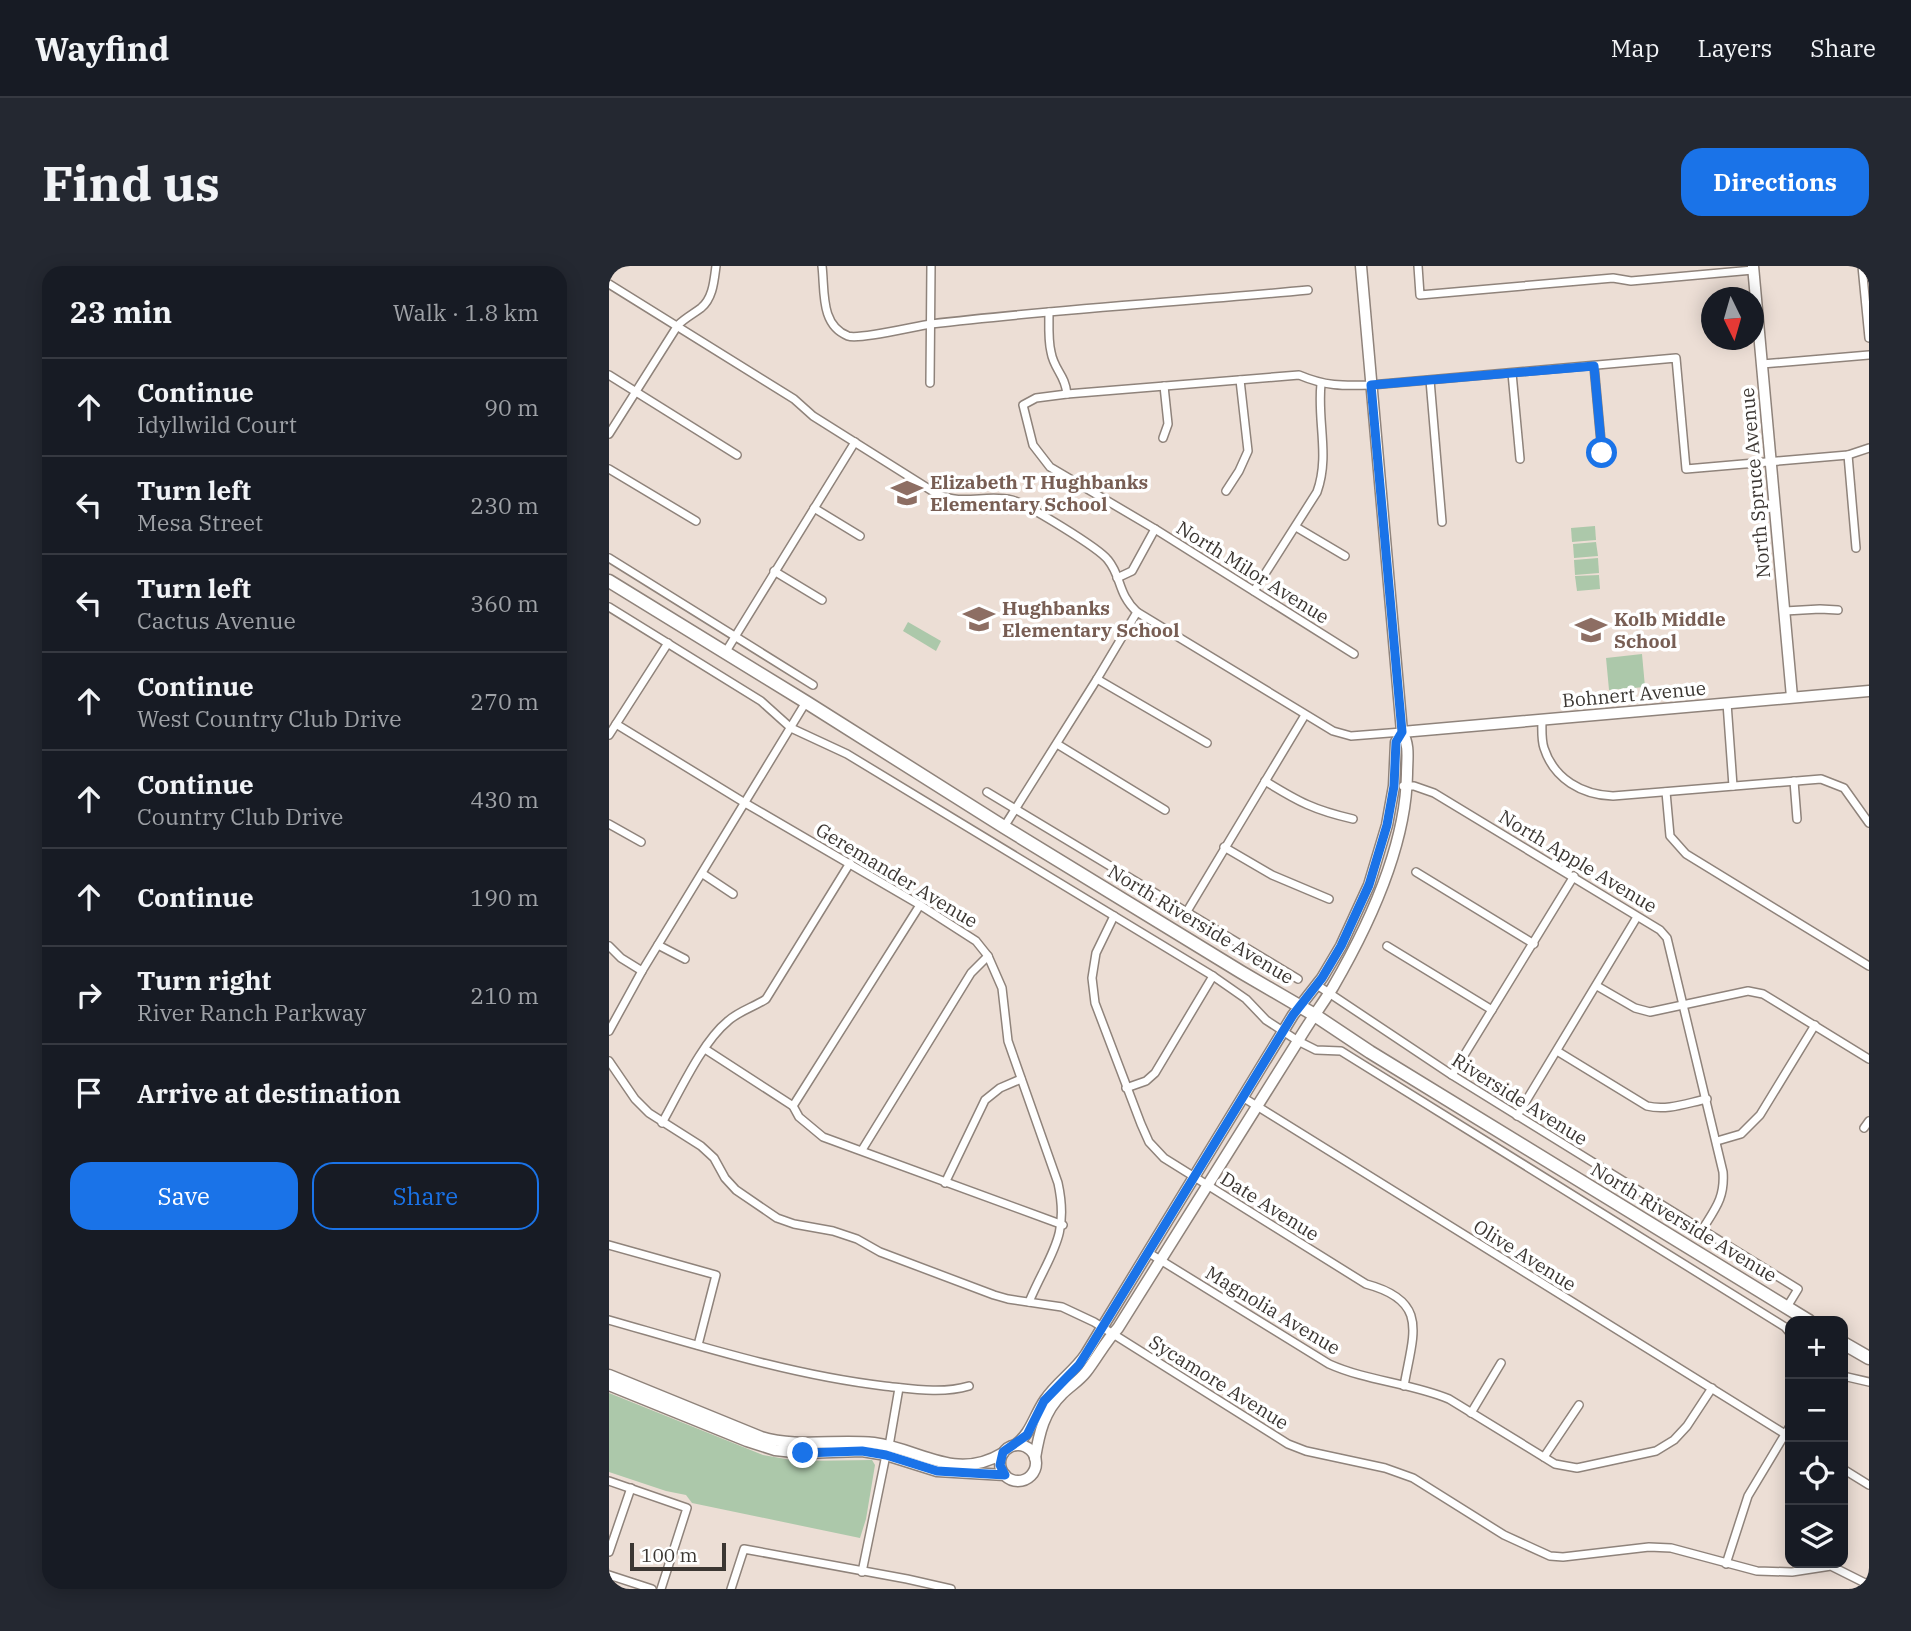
<!DOCTYPE html>
<meta charset="utf-8">
<style>
body{margin:0;font-family:"IBM Plex Serif",serif;background:#242831;color:#f1f3f6}
.controls{position:absolute;right:21px;bottom:21px;display:grid;overflow:hidden;border-radius:14px;box-shadow:0 4px 18px #0003}
.controls button{width:63px;height:63px;display:grid;place-items:center;padding:0;border:0;border-bottom:2px solid #363941;background:#171b24;color:#f1f3f6;font:35px sans-serif}
.compass{position:absolute;left:1092px;top:21px;width:63px;height:63px;border-radius:50%;background:#171b24;box-shadow:0 4px 18px #0003;rotate:175deg}
.scale{position:absolute;left:21px;bottom:18px;width:96px;box-sizing:border-box;padding-left:7px;border:4px solid #3b3632;border-top:0;font-size:19px;line-height:24px;white-space:nowrap;color:#3b3632;-webkit-text-stroke:5px #fff;paint-order:stroke}
.stop{position:absolute;width:21px;height:21px;margin:-16px;border:5px solid #1a73e8;border-radius:50%;background:#fff}
.stop.end{background:#1a73e8;border-color:#fff;box-shadow:0 2px 7px #0008}
.list{margin:0;padding:0;list-style:none}
h2{display:flex;justify-content:space-between;align-items:center;height:91px;margin:0;padding:0 28px;font-size:30px}
h2 small{font-size:23px;font-weight:400;color:#9ea1a6}
.list li{display:grid;grid-template-columns:46px 1fr auto;gap:21px;align-items:center;box-sizing:border-box;height:98px;padding:0 28px;border-top:2px solid #363941}
.list b{display:block;font-size:26px;white-space:nowrap}
.list p{margin:0;font-size:23px;white-space:nowrap;color:#9ea1a6}
.list em{font-size:23px;font-style:normal;color:#9ea1a6}
.actions{display:flex;gap:14px;padding:21px 28px}
.actions a{flex:1;padding:16px 0;border:2px solid #1a73e8;border-radius:21px;text-align:center;font-size:24px;color:#1a73e8}
.actions .main{background:#1a73e8;color:#fff}
.icon{flex:none;width:38px;height:38px;fill:none;stroke:currentColor;stroke-width:2;stroke-linecap:round;stroke-linejoin:round}
.map{position:relative;flex:none;width:1260px;height:1323px;overflow:hidden;border-radius:21px}
header{display:flex;align-items:center;gap:42px;box-sizing:border-box;height:98px;padding:0 35px;background:#171b24;border-bottom:2px solid #363941}
header strong{font-size:33px}
nav{display:flex;gap:38px;margin-inline-start:auto;font-size:24px}
.intro{display:flex;align-items:center;justify-content:space-between;box-sizing:border-box;height:168px;padding:0 42px}
h1{margin:0;font-size:49px}
.button{padding:18px 32px;border-radius:21px;background:#1a73e8;color:#fff;font-size:24px;font-weight:700}
main{display:flex;gap:42px;padding:0 42px}
aside{flex:1;background:#171b24;border-radius:21px;box-shadow:0 4px 18px #0003}
.map>svg:first-child{display:block}
.green{fill:#acc8aa}
.lines{fill:none;stroke-linecap:round;stroke-linejoin:round}
.street-casing{stroke:#8f837b;stroke-width:10}
.secondary-casing{stroke:#8f837b;stroke-width:13}
.primary-casing{stroke:#8f837b;stroke-width:15}
.street{stroke:#fff;stroke-width:7}
.secondary{stroke:#fff;stroke-width:10}
.primary{stroke:#fff;stroke-width:12}
.route{stroke:#1a73e8;stroke-width:9}
.labels{text-anchor:middle;dominant-baseline:central;stroke-width:7;stroke-linejoin:round;paint-order:stroke}
.education-label{font-size:19px;font-weight:bold;fill:#785e54;stroke:#fff;text-anchor:start}
.street-label{font-size:19px;fill:#3b3632;stroke:#fff}
</style>
<header>
<strong>Wayfind</strong>
<nav><a>Map</a><a>Layers</a><a>Share</a></nav>
</header>
<div class="intro"><h1>Find us</h1><a class="button">Directions</a></div>
<main>
<aside>
<h2>23 min<small>Walk · 1.8 km</small></h2>
<ul class="list">
<li><svg class="icon" aria-label="ahead" viewBox="0 0 24 24"><path d="M12 20V5M6 11l6-6 6 6"/></svg><div><b>Continue</b><p>Idyllwild Court</p></div><em>90 m</em></li>
<li><svg class="icon" aria-label="left" viewBox="0 0 24 24"><path d="M17 20v-9H6M10 6l-5 5 5 5"/></svg><div><b>Turn left</b><p>Mesa Street</p></div><em>230 m</em></li>
<li><svg class="icon" aria-label="left" viewBox="0 0 24 24"><path d="M17 20v-9H6M10 6l-5 5 5 5"/></svg><div><b>Turn left</b><p>Cactus Avenue</p></div><em>360 m</em></li>
<li><svg class="icon" aria-label="ahead" viewBox="0 0 24 24"><path d="M12 20V5M6 11l6-6 6 6"/></svg><div><b>Continue</b><p>West Country Club Drive</p></div><em>270 m</em></li>
<li><svg class="icon" aria-label="ahead" viewBox="0 0 24 24"><path d="M12 20V5M6 11l6-6 6 6"/></svg><div><b>Continue</b><p>Country Club Drive</p></div><em>430 m</em></li>
<li><svg class="icon" aria-label="ahead" viewBox="0 0 24 24"><path d="M12 20V5M6 11l6-6 6 6"/></svg><div><b>Continue</b></div><em>190 m</em></li>
<li><svg class="icon" aria-label="right" viewBox="0 0 24 24"><path d="M7 20v-9h11M14 6l5 5-5 5"/></svg><div><b>Turn right</b><p>River Ranch Parkway</p></div><em>210 m</em></li>
<li><svg class="icon" aria-label="arrive" viewBox="0 0 24 24"><path d="M6 21V4h12l-3 4 3 4H6"/></svg><div><b>Arrive at destination</b></div></li>
</ul>
<div class="actions"><a class="main">Save</a><a>Share</a></div>
</aside>
<div class="map">
<svg width="1260" height="1323" viewBox="0 0 1260 1323">
<rect width="100%" height="100%" fill="#ecded5"/>
<!-- green -->
<g class="green">
<polygon points="986,260 987,274 963,276 962,262"/>
<polygon points="987,276 989,290 965,292 964,278"/>
<polygon points="989,292 990,307 966,309 965,294"/>
<polygon points="990,309 991,323 968,325 966,310"/>
<polygon points="299,356 332,375 327,385 294,365"/>
<polygon points="1033,388 1036,421 1000,424 997,392"/>
<polygon points="0,1127 154,1189 188,1195 263,1194 266,1199 257,1253 251,1272 83,1237 77,1229 57,1225 0,1206"/>
</g>
<g class="lines">
<defs>
<g id="street">
<path d="M213 0C216 25 211 59 239 70 250 74 307 60 322 58 448 43 573 36 699 24"/>
<polyline points="809,0 811,29 1004,12 1022,15 1144,4"/>
<polyline points="1253,0 1260,72"/>
<path d="M0 18 185 133 204 150 328 228C353 240 377 228 403 234 418 238 490 282 499 294 513 311 508 327 528 346L724 465 742 470 793 466"/>
<path d="M440 46C440 59 439 74 442 86 445 104 456 108 458 128"/>
<polyline points="1153,98 1260,89"/>
<polyline points="985,100 993,187"/>
<polyline points="903,107 911,193"/>
<polyline points="0,109 128,189"/>
<polyline points="821,114 833,256"/>
<polyline points="321,117 322,0"/>
<path d="M0 168 69 59C76 52 84 48 92 42 104 32 105 15 107 0"/>
<polyline points="554,172 559,158 555,120"/>
<polyline points="1239,189 1247,282"/>
<polyline points="0,203 87,255"/>
<polyline points="617,225 630,205 639,185 631,114"/>
<polyline points="205,242 251,270"/>
<polyline points="687,261 736,290"/>
<polyline points="0,292 204,419"/>
<polyline points="165,305 213,334"/>
<polyline points="508,312 523,305 546,263"/>
<path d="M645 325 708 226C721 190 708 155 712 118"/>
<polyline points="0,341 152,435 182,462 238,488 604,710 637,733 657,754 689,775 707,784 732,785 1176,1061 1181,1067"/>
<polyline points="1176,345 1211,343 1229,344"/>
<polyline points="116,387 246,176"/>
<path d="M745 388 546 263 441 201 424 179 414 139 427 132 458 128 690 109C716 120 733 120 762 119L1067 92 1077 203 1239 189 1260 182"/>
<polyline points="488,413 598,477"/>
<polyline points="1118,437 1124,520"/>
<path d="M933 453C933 462 932 473 935 482 945 513 973 529 1004 530L1212 513 1235 522 1260 557"/>
<path d="M7 458 136 537 311 639 367 675 379 690 393 722 399 775 449 917C461 972 440 988 420 1036"/>
<polyline points="0,469 59,377"/>
<polyline points="448,478 556,544"/>
<path d="M656 515C690 536 705 544 744 553"/>
<polyline points="1185,515 1188,553"/>
<path d="M794 520H805L825 527 1051 664 1058 672 1114 906C1116 932 1106 943 1093 964"/>
<polyline points="378,526 689,713"/>
<polyline points="1057,526 1061,570 1077,588 1260,700"/>
<polyline points="0,558 32,576"/>
<polyline points="395,561 488,413 528,346"/>
<polyline points="615,581 663,609 720,633"/>
<polyline points="807,606 925,678"/>
<polyline points="94,608 124,628"/>
<polyline points="577,647 696,449"/>
<path d="M505 650 487 687 483 712 486 737 532 858 540 876 555 892 757 1018C821 1035 804 1068 795 1120"/>
<polyline points="49,679 76,693"/>
<polyline points="0,680 12,692 33,705"/>
<polyline points="778,680 883,744"/>
<polyline points="708,719 843,809 1189,1023 1178,1041"/>
<polyline points="988,720 1026,742 1041,746 1139,725 1154,728 1260,793"/>
<polyline points="0,765 33,705 197,436"/>
<polyline points="96,783 184,840 190,851 214,871 454,959"/>
<path d="M948 785 1038 840C1058 845 1078 837 1098 833"/>
<polyline points="0,795 26,833 40,847 92,880 105,892 116,912 127,924 168,952 185,958 224,965 248,973 271,986 385,1029 399,1033 453,1041 485,1056 679,1178 697,1185 776,1202 804,1212 895,1269 941,1290 954,1291 1040,1281 1062,1282 1148,1305 1183,1306 1222,1300 1260,1319"/>
<polyline points="843,809 965,610"/>
<polyline points="517,822 537,815 546,807 604,710"/>
<polyline points="635,832 1181,1171"/>
<polyline points="184,840 311,639"/>
<polyline points="908,850 1028,651"/>
<path d="M53 857C70 827 93 776 119 755 130 745 145 741 157 733L241 597"/>
<polyline points="1255,862 1260,855"/>
<polyline points="1108,875 1132,868 1151,849 1206,759"/>
<polyline points="253,884 362,707 379,690"/>
<polyline points="336,917 376,834 391,822 412,813"/>
<polyline points="0,979 107,1009 89,1079"/>
<path d="M540 987 720 1098C758 1115 801 1117 840 1133L946 1198 968 1202 1047 1185 1065 1174 1078 1160 1103 1122"/>
<path d="M0 1054C91 1080 182 1109 275 1120 304 1123 333 1128 360 1120"/>
<polyline points="1234,1110 1260,1116"/>
<polyline points="862,1147 892,1097"/>
<polyline points="280,1180 290,1122"/>
<polyline points="935,1191 970,1139"/>
<polyline points="1234,1203 1260,1219"/>
<polyline points="0,1215 78,1242 52,1323"/>
<polyline points="0,1286 22,1222"/>
<polyline points="1117,1298 1139,1230 1181,1160"/>
<polyline points="253,1306 277,1189"/>
<polyline points="0,1309 43,1323"/>
<polyline points="122,1323 135,1283 298,1313 342,1323"/>
</g>
<g id="secondary">
<polyline points="1144,0 1183,431"/>
<polyline points="793,466 1260,425"/>
<path d="M0 1109 152 1171C189 1182 226 1173 265 1177 312 1183 346 1216 394 1187"/>
<polyline points="0,1119 138,1175 166,1184 194,1187 253,1185 277,1189 328,1205 396,1209"/>
<path d="M406 1179C422 1168 425 1150 436 1134 448 1116 466 1105 477 1088L684 749 713 712 732 680 760 619 778 559 785 520 787 476 793 466"/>
<circle cx="409" cy="1197" r="18"/>
<path d="M426 1192C430 1168 435 1145 453 1128 461 1120 470 1115 477 1106 488 1092 496 1076 509 1062L689 775C700 756 713 739 724 721 760 659 797 580 798 508 798 493 801 479 793 466L752 0"/>
</g>
<g id="primary">
<polyline points="0,315 197,436 395,561 632,706 704,748 761,786 1200,1055"/>
<polyline points="1234,1077 1260,1092"/>
</g>
</defs>
<!-- street casing -->
<use href="#street" class="street-casing"/>
<!-- secondary casing -->
<use href="#secondary" class="secondary-casing"/>
<!-- primary casing -->
<use href="#primary" class="primary-casing"/>
<!-- street -->
<use href="#street" class="street"/>
<!-- secondary -->
<use href="#secondary" class="secondary"/>
<!-- primary -->
<use href="#primary" class="primary"/>
</g>
<g class="lines">
<!-- route -->
<polyline class="route" points="194,1187 253,1185 277,1189 328,1205 396,1209 391,1199 394,1186 418,1169 435,1135 470,1099 477,1088 684,749 713,712 732,680 760,619 778,559 785,520 787,476 793,466 762,119 985,100 993,187"/>
</g>
<!-- icons -->
<defs>
<symbol id="school-bare" viewBox="-9 -9 18 18"><path d="M0-5L7-2L0 1L-7-2ZM-4 1L0 2.5L4 1V4Q0 6-4 4Z" fill="#8d6e63" stroke="#fff" stroke-width="2.5" paint-order="stroke"/></symbol>
</defs>
<g fill-rule="evenodd">
<use href="#school-bare" x="276" y="205" width="44" height="44"/>
<use href="#school-bare" x="348" y="331" width="44" height="44"/>
<use href="#school-bare" x="960" y="342" width="44" height="44"/>
</g>
<g class="labels">
<!-- education labels -->
<g class="education-label">
<text x="321" y="216">Elizabeth T Hughbanks<tspan x="321" dy="22">Elementary School</tspan></text>
<text x="393" y="342">Hughbanks<tspan x="393" dy="22">Elementary School</tspan></text>
<text x="1005" y="353">Kolb Middle<tspan x="1005" dy="22">School</tspan></text>
</g>
<!-- street labels -->
<g class="street-label">
<text transform="translate(1146 217) rotate(-95)">North Spruce Avenue</text>
<text transform="translate(644 306) rotate(32)">North Milor Avenue</text>
<text transform="translate(1025 428) rotate(-5)">Bohnert Avenue</text>
<text transform="translate(969 595) rotate(31)">North Apple Avenue</text>
<text transform="translate(288 609) rotate(31)">Geremander Avenue</text>
<text transform="translate(592 658) rotate(31)">North Riverside Avenue</text>
<text transform="translate(911 833) rotate(32)">Riverside Avenue</text>
<text transform="translate(661 940) rotate(32)">Date Avenue</text>
<text transform="translate(1075 956) rotate(31)">North Riverside Avenue</text>
<text transform="translate(916 989) rotate(32)">Olive Avenue</text>
<text transform="translate(664 1044) rotate(31)">Magnolia Avenue</text>
<text transform="translate(610 1116) rotate(32)">Sycamore Avenue</text>
</g>
</g>
</svg>
<div class="controls">
<button>+</button>
<button>−</button>
<button><svg class="icon" aria-label="locate" viewBox="0 0 24 24"><circle cx="12" cy="12" r="6"/><path d="M12 2v4M12 18v4M2 12h4M18 12h4"/></svg></button>
<button><svg class="icon" aria-label="layers" viewBox="0 0 24 24"><path d="M12 4l9 5-9 5-9-5zM3 14l9 5 9-5"/></svg></button>
</div>
<svg class="compass" viewBox="-18 -18 36 36"><path d="M0-13l5 13h-10z" fill="#e53935"/><path d="M0 13l5-13h-10z" fill="#9ea1a6"/></svg>
<div class="scale">100 m</div>
<div class="stop" style="left:993px;top:187px"></div>
<div class="stop end" style="left:194px;top:1187px"></div>
</div>
</main>
